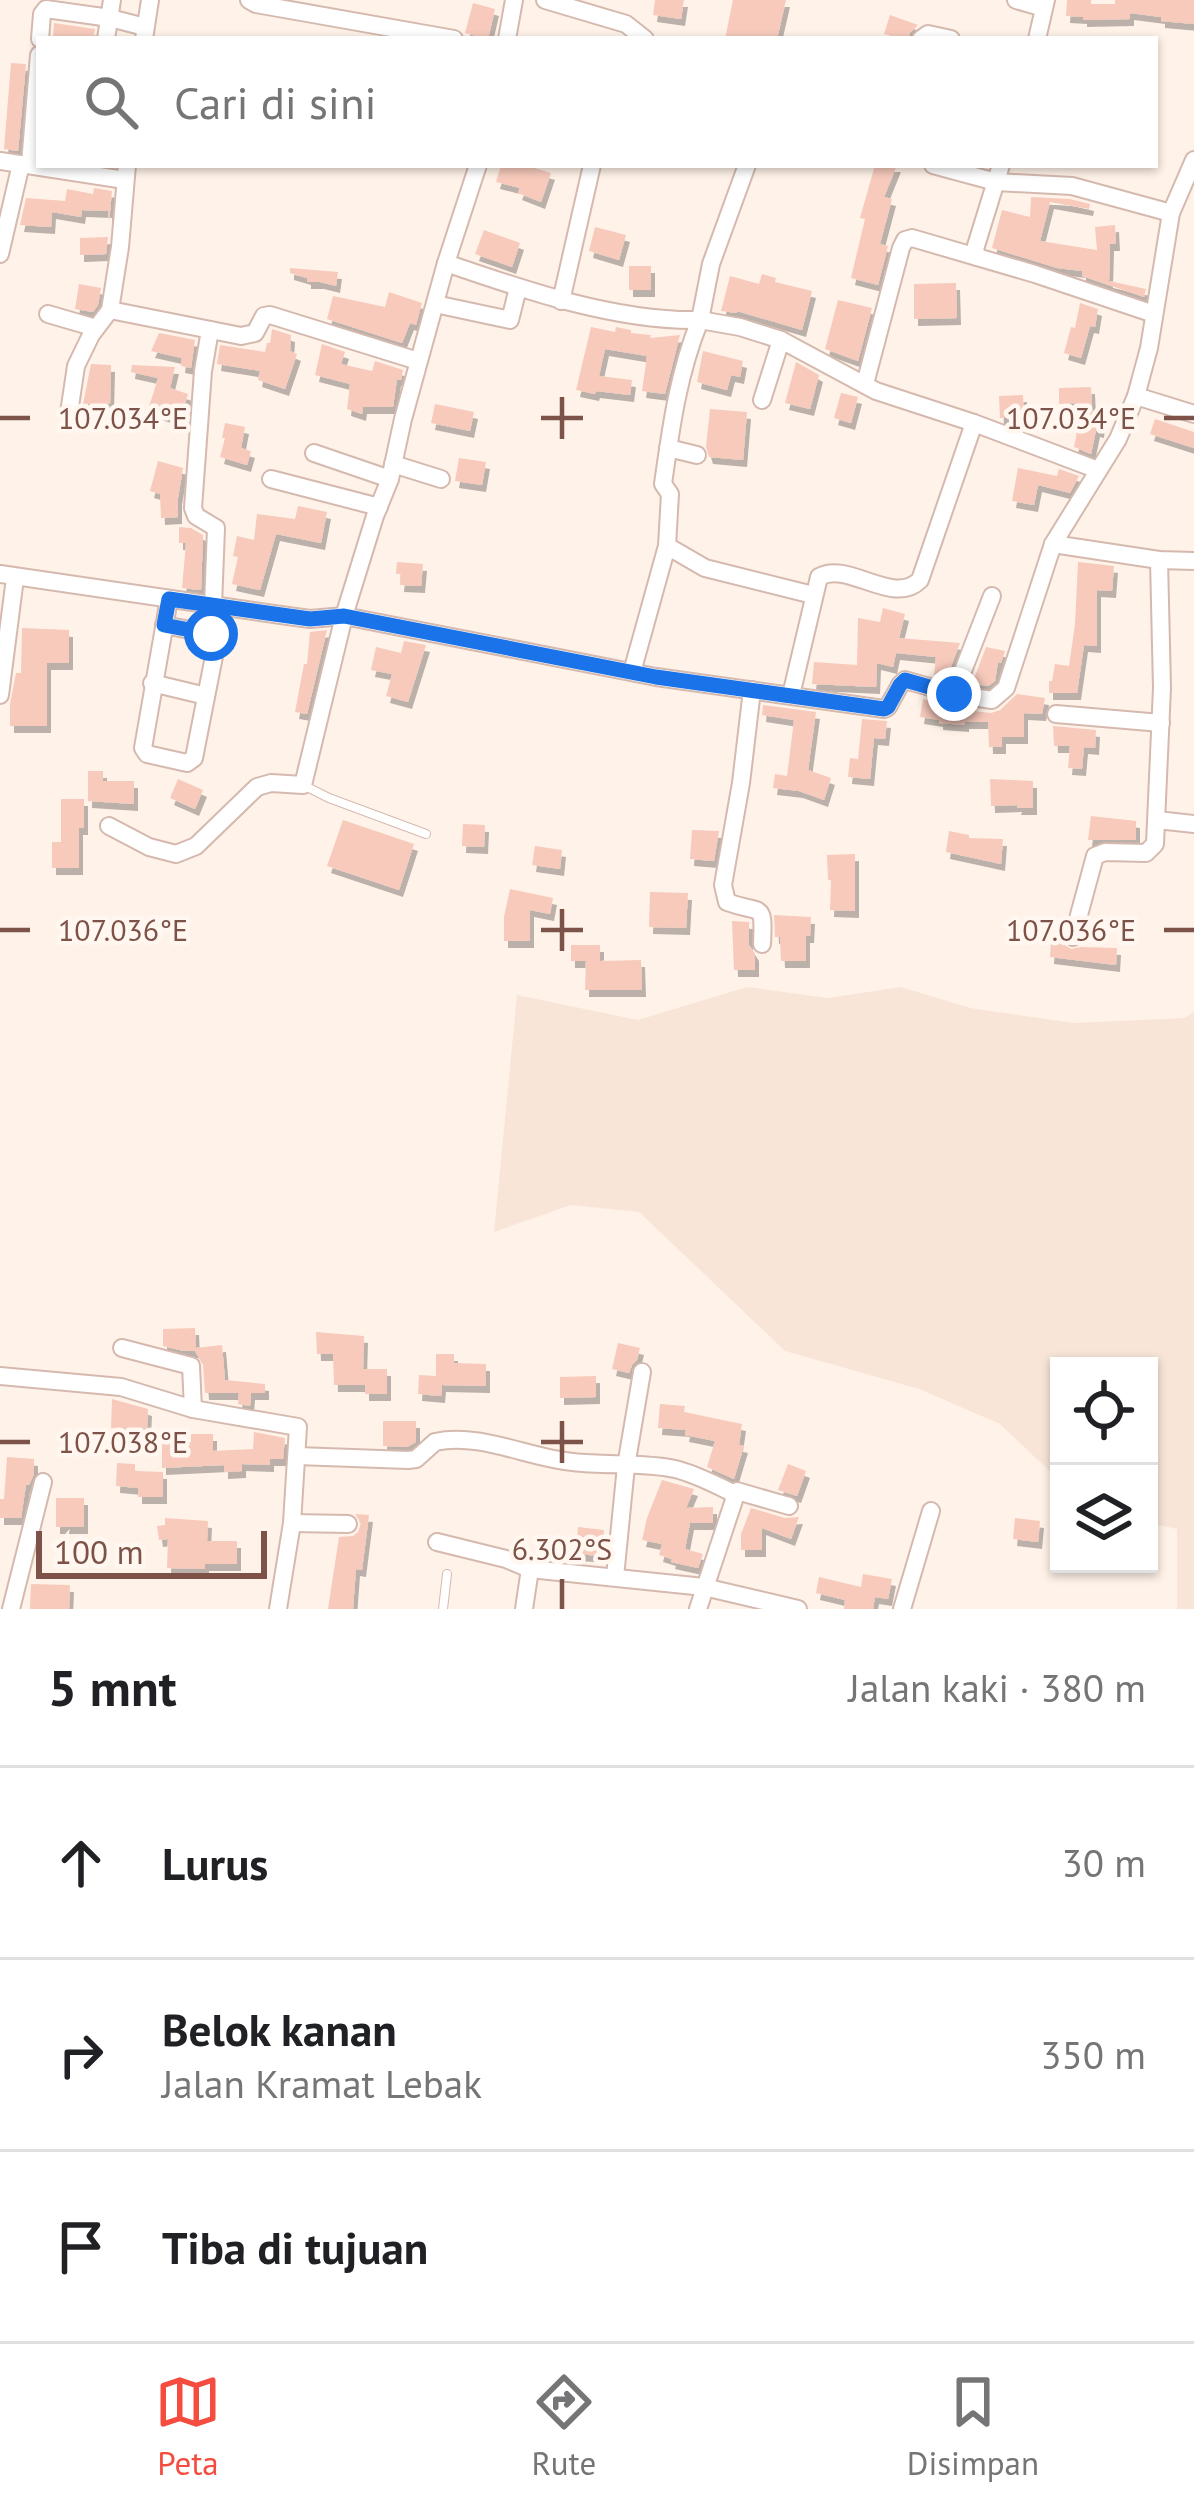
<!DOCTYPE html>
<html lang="id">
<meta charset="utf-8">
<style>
body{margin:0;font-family:"PT Sans",sans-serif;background:#f2f2f2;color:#202124}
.controls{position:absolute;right:36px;bottom:36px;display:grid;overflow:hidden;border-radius:0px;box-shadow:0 3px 9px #0004}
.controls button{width:108px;height:108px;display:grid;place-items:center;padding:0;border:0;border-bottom:3px solid #e0e0e0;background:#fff;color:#202124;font:60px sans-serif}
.scale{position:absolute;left:36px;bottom:30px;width:231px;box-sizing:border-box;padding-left:12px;border:6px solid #7d5248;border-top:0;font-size:33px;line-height:42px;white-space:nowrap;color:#7d5248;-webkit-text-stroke:9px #fff7f0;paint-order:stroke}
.stop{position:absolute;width:36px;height:36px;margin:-27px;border:9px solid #1a73e8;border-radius:50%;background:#fff}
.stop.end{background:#1a73e8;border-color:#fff;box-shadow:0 3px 12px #0008}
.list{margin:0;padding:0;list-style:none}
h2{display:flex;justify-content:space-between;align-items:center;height:156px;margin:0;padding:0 48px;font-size:51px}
h2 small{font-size:39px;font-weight:400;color:#757577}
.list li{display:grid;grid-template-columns:78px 1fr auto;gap:36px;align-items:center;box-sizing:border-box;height:192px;padding:0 48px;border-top:3px solid #e0e0e0}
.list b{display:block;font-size:45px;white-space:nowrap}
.list p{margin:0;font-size:39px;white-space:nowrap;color:#757577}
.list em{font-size:39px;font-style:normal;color:#757577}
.icon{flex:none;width:66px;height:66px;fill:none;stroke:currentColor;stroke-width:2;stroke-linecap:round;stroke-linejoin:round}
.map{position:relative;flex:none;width:1194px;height:1609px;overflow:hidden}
.search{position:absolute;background:#fff;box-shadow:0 3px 9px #0004;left:36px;right:36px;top:36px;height:132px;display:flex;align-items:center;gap:30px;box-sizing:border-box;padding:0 42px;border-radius:0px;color:#757577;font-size:45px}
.sheet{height:732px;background:#fff}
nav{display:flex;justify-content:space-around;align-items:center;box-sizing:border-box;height:168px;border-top:3px solid #e0e0e0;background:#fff;font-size:33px;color:#757577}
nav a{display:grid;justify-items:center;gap:6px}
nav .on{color:#f54c40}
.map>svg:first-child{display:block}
.residential{fill:#f9e5d8}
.building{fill:#f7cabc;filter:url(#shadow)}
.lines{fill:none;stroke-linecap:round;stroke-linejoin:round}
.lane-casing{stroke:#d5b9ae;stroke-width:10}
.street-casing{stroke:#d5b9ae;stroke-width:20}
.lane{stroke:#fff;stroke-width:8}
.street{stroke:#fff;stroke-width:16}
.route{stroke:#1a73e8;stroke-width:15}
.ticks{fill:none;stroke:#7d5248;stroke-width:4.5}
.ticks-label{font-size:30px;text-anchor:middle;fill:#7d5248;stroke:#fff7f0;stroke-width:9;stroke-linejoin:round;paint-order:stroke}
</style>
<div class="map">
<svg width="1194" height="1609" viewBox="0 0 1194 1609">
<defs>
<filter id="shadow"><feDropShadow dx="4" dy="7" stdDeviation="0" flood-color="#0004"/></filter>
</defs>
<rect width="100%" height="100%" fill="#fff2e8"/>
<!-- residential -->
<polygon class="residential" points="747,987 828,998 901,987 970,1008 1074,1023 1184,1018 1194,1012 1194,1609 1177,1609 1177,1529 1149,1523 1149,1366 1059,1366 1059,1480 1000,1424 919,1389 785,1351 639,1212 571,1205 494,1232 517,995 638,1020"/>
<!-- building -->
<g class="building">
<polygon points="655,0 684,0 681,19 653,15"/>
<polygon points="733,0 786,0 777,39 725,39"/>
<polygon points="1067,0 1091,0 1091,4 1115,4 1115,0 1194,0 1194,24 1161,21 1161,17 1130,13 1130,19 1083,20 1083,17 1066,16"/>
<polygon points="473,3 495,9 488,39 465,33"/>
<polygon points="890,15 918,25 910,33 908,39 884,34"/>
<polygon points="54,23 95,29 93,39 53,39"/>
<polygon points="11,63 26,64 18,151 4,149"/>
<polygon points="501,165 528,166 551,173 541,202 518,193 520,188 496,182"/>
<polygon points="875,165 897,165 884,197 892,199 880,244 888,246 878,285 851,278 865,219 860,218"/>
<polygon points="94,188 112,191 109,222 108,211 82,210 81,217 52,212 51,227 20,225 26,198 65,201 67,189 93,194"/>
<polygon points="1031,197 1070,199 1090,204 1089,209 1050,202 1040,241 1097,250 1095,227 1115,225 1116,244 1110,244 1109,281 1146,289 1144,297 1082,276 1082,271 1057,268 992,248 1002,210 1030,217"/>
<polygon points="595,227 626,235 619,260 589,251"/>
<polygon points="484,230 520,243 512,267 475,254"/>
<polygon points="108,237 106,254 80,255 80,238"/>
<rect x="629" y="266" width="22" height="24"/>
<polygon points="290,268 338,272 336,286 320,282 307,282 307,278 290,273"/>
<polygon points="762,274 776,278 775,282 812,291 802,330 737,311 737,313 721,311 730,276 759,284"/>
<polygon points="956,283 957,318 914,319 914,284"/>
<polygon points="79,284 101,288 98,305 93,312 75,309"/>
<polygon points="389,292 422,303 416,325 410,323 402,343 327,319 333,296 385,307"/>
<polygon points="838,300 872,308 858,361 825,349"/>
<polygon points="1080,303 1098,309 1095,327 1090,326 1081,358 1064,353 1071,327 1075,328"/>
<polygon points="591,327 615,332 616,327 631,330 631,333 651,335 650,338 680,335 665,394 642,391 647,356 605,349 599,376 632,380 630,395 596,391 595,394 576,390"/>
<polygon points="272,329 291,335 290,351 297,354 285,389 258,380 260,371 217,364 220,345 265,352 267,343 270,343"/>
<polygon points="159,333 195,340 191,368 181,366 182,358 151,351"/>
<polygon points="322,344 345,352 341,364 372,371 375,361 403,370 401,380 397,379 393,407 363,407 362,414 347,409 350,384 315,375"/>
<polygon points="703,351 743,361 740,377 731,375 727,390 697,382"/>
<polygon points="796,362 819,375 810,409 785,403"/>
<polygon points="91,364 111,365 110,404 83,404"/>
<polygon points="132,365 175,367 170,388 188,394 180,420 148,410 158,378 131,372"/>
<polygon points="1091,387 1092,410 1102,411 1100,431 1096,430 1091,454 1074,447 1078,428 1072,427 1075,403 1059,404 1059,388"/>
<polygon points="841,393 858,397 851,423 834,418"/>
<polygon points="1023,395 1024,417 1000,418 999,396"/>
<polygon points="435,404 474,412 470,431 431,423"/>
<polygon points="710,409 747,412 743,460 709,457 706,447"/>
<polygon points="1155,419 1194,432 1194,448 1150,434"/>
<polygon points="225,423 245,427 241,448 251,451 247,465 220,457 225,438 222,438"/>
<polygon points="459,458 486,462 482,485 455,481"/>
<polygon points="158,461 183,468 178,498 178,517 161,518 160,494 150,491"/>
<polygon points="1018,468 1057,476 1059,469 1079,476 1070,493 1038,485 1034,505 1012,501"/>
<polygon points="298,506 327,512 321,543 276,534 260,590 232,584 238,557 233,556 237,536 254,540 257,514 295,519"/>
<polygon points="179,527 191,528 203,535 201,590 182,588 186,543 179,543"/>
<polygon points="397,562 423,564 421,586 400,585 401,574 396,574"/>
<polygon points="1078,562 1114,566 1112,591 1097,590 1097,646 1084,645 1077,693 1049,693 1049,681 1052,681 1055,664 1069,666 1075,624"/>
<polygon points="883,608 905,614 899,638 960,643 947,677 934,675 936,657 896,653 893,667 877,663 876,687 812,684 814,662 857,665 858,618 880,622"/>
<polygon points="22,628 69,630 69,663 47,663 47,726 10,726 10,704 16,673 21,673"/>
<polygon points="327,630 307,714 295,712 304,664 307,664 310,632"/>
<polygon points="404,641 426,645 408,702 386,696 392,674 371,670 376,647 401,653"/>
<polygon points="986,647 1005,651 1001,663 998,662 995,681 988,686 972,684"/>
<polygon points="1017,694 1045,698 1042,714 1024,713 1024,737 1002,737 1002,747 989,747 988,722 965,722 965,725 939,723 939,720 920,717 923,699 935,702 934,707 991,713 1000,710"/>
<polygon points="763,705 816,712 808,770 831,778 824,800 799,791 773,788 775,774 787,776 794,720 762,715"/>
<polygon points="862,719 887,721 885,739 874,738 870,779 848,777 850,758 858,759"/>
<polygon points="1053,726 1096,730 1095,748 1084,747 1082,769 1068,768 1070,746 1054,746"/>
<polygon points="88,771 103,771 103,781 134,781 134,804 88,801"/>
<polygon points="178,779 203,790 195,809 170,798"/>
<polygon points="990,779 1033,781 1033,808 1017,808 1018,805 991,806"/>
<polygon points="61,799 84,799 84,828 79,828 79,868 52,868 52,842 61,842"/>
<polygon points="1091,816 1136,821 1136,840 1088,840"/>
<polygon points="343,820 414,844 399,890 327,866"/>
<polygon points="463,824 485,825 484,847 462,846"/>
<polygon points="692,830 719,831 714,861 690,859"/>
<polygon points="949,831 969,835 969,838 1003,839 1001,864 946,852"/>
<polygon points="535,846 562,850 560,869 532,865"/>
<polygon points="855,854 855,911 830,910 831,880 828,880 827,855"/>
<polygon points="510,889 553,898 550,914 530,910 530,941 504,941 504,917"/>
<polygon points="650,892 688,893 686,928 649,927"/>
<polygon points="774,915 811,917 810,936 806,936 806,961 781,961 780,937 775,937"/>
<polygon points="732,921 749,922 749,945 755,954 755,970 734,970"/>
<polygon points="1051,942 1062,943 1071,949 1081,947 1117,948 1116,965 1050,957"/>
<polygon points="571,945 600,945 600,961 641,960 642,990 585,990 586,961 571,961"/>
<polygon points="195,1328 196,1348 222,1345 225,1380 265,1384 265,1393 251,1393 250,1406 238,1404 239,1393 205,1393 203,1364 195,1351 184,1351 163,1346 163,1329"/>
<polygon points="316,1332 364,1336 363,1369 387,1369 387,1394 365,1394 365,1385 334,1385 333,1354 317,1354"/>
<polygon points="618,1343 640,1348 637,1360 632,1365 629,1373 612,1369"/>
<polygon points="436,1354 454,1354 454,1363 486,1364 486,1386 442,1385 441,1396 418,1394 419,1375 436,1376"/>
<polygon points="596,1376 596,1397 560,1398 560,1377"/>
<polygon points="112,1399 148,1409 147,1429 111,1428"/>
<polygon points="660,1404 685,1406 684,1412 742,1424 739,1445 744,1446 734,1479 707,1467 715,1441 685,1435 686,1430 658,1428"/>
<polygon points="383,1421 416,1421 416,1442 407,1447 383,1446"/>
<polygon points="254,1432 285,1438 283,1459 270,1459 270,1465 242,1464 242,1471 224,1472 224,1465 162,1468 162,1442 191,1442 191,1434 213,1434 213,1451 253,1449"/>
<polygon points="7,1457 34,1459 34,1474 29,1485 26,1485 21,1518 0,1518 0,1499 4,1499"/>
<polygon points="117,1463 135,1464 135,1471 163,1472 163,1497 138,1497 138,1488 116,1486"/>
<polygon points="788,1464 806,1471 797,1496 778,1490"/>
<polygon points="662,1480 694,1489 686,1508 713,1507 713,1523 690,1523 685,1549 703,1554 698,1568 671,1562 672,1559 659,1555 662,1544 642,1540 647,1518"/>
<rect x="56" y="1498" width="28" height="29"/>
<polygon points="751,1508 785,1518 799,1517 791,1539 762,1528 762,1550 741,1550 741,1534"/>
<polygon points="355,1514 369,1515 362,1570 356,1569 353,1609 328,1609 339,1537 353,1536 358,1532 361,1523"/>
<polygon points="165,1518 208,1521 207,1541 237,1541 237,1564 205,1564 205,1569 167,1568 168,1539 159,1540 157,1526 165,1525"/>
<polygon points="1015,1518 1040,1521 1038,1542 1013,1539"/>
<polygon points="578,1527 604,1530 602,1556 576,1554"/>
<polygon points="863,1574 892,1579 888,1599 875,1597 873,1609 844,1609 845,1600 816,1593 819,1577 861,1587"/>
<polygon points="31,1584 70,1585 69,1609 30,1609"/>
</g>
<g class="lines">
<defs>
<g id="lane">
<polyline points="305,786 329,798 426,834"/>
<polyline points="443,1609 447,1574"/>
</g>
<g id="street">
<polyline points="249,0 256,4 454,39"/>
<polyline points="545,0 626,24 645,39"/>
<polyline points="1016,0 1044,8"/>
<polyline points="40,39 42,14 46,9 110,18 145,27"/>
<polyline points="106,39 112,0"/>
<polyline points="144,39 150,0"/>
<polyline points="507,39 514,0"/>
<polyline points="921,39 928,34 951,39"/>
<polyline points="1037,39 1046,0"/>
<polyline points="0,161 125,180"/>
<polyline points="30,164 39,55"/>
<polyline points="933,165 996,182 1072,186 1171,213"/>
<polyline points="0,254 21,164"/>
<polyline points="977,257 975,249 1001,165"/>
<path d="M446 263C524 290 617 322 700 320L711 264 747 165"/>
<polyline points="561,301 592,165"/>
<polyline points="435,304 510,320 518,288"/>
<polyline points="110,310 241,336 255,333 264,316 270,315 418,361"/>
<polyline points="48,314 96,328"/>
<polyline points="210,330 203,371 193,508 196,516 216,528 213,606"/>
<polyline points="865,384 901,248 905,240 912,238 1035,274 1154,314"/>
<polyline points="1136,396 1194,414"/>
<polyline points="762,400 781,340"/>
<polyline points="69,413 76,366 91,335 110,310 120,247 127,165"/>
<polyline points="668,448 697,455"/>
<polyline points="314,453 390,479"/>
<polyline points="393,464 441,479"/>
<polyline points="271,479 379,507"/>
<polyline points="1053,544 1159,560 1194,561"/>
<polyline points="0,574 288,616 310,619 344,616 656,677 884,709 888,707 900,685 905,680 954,694 992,700 1006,688 1053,544 1118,439 1136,396 1149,348 1171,213 1194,160"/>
<path d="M813 595 705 568 667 546 670 494 663 484C671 427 678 374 700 320L740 327 781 340 876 391 974 423 1098 470"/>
<polyline points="164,625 211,634 217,641 194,758 187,763 147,754 143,748 169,599"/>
<polyline points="632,672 667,546"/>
<polyline points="152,683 206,696"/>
<path d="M752 690 741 783 723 885 727 902C762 915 764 900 762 944"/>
<polyline points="954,694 992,596"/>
<polyline points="0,695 15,578"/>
<path d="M791 695 819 577C848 560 893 607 920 580L974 423"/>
<polyline points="1056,714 1161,723"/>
<polyline points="1157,820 1194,824"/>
<polyline points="109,826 149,847 176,854 196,846 257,787 271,783 303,785 344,616 375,516 390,479 403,419 446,263 478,165"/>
<polyline points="1073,937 1095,856 1105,852 1146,853 1155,844 1162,688 1159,560"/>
<polyline points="122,1348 191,1366 193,1409"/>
<polyline points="0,1376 121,1387 193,1409 298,1427 292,1523 278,1609"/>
<path d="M297 1456 408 1460 416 1459 435 1442C480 1432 528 1458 573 1462 605 1466 644 1462 675 1469 696 1474 716 1485 735 1494"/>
<polyline points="292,1523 348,1524"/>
<polyline points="437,1542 506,1559 530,1569 704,1587 798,1609"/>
<polyline points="615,1577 626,1466 642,1372"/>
<polyline points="11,1609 43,1482"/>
<polyline points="524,1609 530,1569"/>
<polyline points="698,1609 737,1491 789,1506"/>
<polyline points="902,1609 931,1511"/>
</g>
</defs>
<!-- lane casing -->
<use href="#lane" class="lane-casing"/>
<!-- street casing -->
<use href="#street" class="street-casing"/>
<!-- lane -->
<use href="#lane" class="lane"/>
<!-- street -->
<use href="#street" class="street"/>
</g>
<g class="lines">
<!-- route -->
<polyline class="route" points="211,634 164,625 169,599 310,619 344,616 656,677 884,709 888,707 900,685 905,680 954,694"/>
</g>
<!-- ticks -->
<path class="ticks" d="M562 397V439M0 418H30M541 418H583M1164 418H1194M562 909V951M0 930H30M541 930H583M1164 930H1194M562 1421V1463M0 1442H30M541 1442H583M562 1579V1609"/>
<g class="ticks-label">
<text x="1071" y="429">107.034°E</text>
<text x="123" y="429">107.034°E</text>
<text x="1071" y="941">107.036°E</text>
<text x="123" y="941">107.036°E</text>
<text x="123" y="1453">107.038°E</text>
<text x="562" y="1560">6.302°S</text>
</g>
</svg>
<div class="controls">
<button><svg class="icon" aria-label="locate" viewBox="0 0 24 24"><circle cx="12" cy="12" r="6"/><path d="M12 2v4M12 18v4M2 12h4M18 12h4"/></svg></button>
<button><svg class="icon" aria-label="layers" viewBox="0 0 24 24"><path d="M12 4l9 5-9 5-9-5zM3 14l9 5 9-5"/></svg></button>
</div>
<div class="scale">100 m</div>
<div class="stop" style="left:211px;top:634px"></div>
<div class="stop end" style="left:954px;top:694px"></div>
<div class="search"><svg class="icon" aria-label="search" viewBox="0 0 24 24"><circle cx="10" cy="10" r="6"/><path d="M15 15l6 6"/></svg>Cari di sini</div>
</div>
<section class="sheet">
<h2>5 mnt<small>Jalan kaki · 380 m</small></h2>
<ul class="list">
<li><svg class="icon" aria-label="ahead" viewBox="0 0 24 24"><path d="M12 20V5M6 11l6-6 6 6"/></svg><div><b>Lurus</b></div><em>30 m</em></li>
<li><svg class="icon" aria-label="right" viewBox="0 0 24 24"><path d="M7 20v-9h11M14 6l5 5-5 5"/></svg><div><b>Belok kanan</b><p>Jalan Kramat Lebak</p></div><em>350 m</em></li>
<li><svg class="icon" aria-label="arrive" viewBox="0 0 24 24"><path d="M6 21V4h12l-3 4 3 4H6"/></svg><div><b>Tiba di tujuan</b></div></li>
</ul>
</section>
<nav>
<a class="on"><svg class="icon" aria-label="map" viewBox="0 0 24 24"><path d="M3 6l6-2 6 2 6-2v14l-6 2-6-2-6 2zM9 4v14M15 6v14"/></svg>Peta</a>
<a><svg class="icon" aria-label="directions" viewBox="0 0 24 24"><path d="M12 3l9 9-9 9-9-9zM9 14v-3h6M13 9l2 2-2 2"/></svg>Rute</a>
<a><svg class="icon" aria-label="saved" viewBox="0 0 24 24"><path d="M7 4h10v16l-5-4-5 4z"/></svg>Disimpan</a>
</nav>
